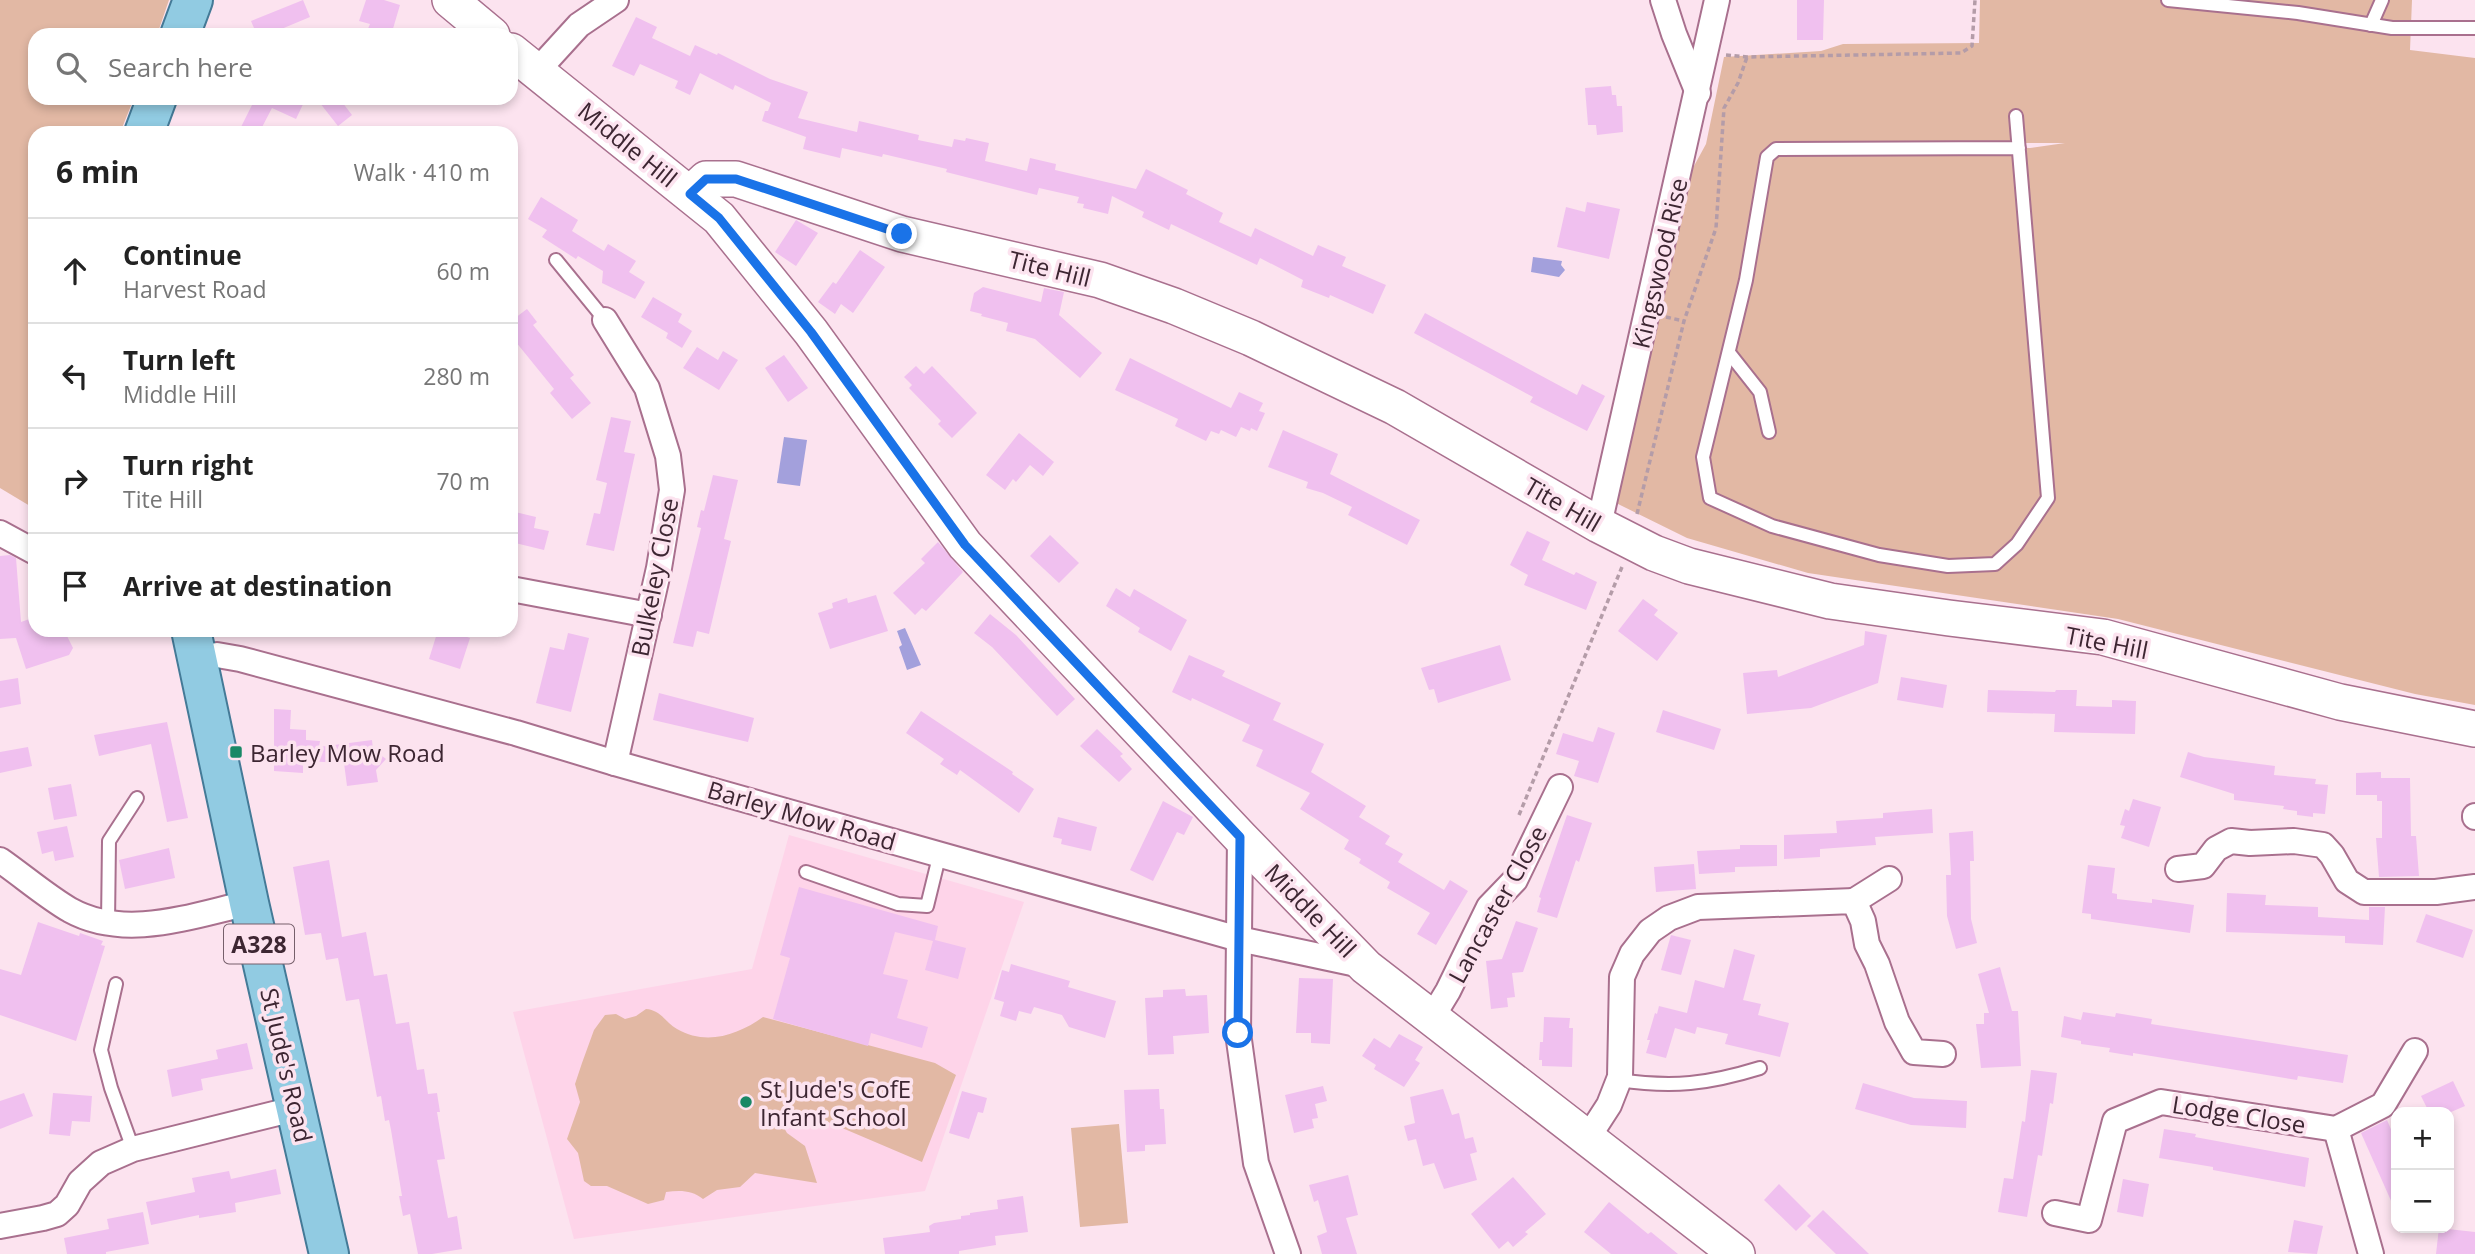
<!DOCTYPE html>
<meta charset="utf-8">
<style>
body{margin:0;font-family:"Open Sans",sans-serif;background:#f6f6f6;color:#222}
.controls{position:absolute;right:21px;bottom:21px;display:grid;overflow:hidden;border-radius:14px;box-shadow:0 4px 10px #0003}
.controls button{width:63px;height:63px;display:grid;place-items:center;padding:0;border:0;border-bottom:2px solid #e0e0e0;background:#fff;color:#222;font:35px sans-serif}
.stop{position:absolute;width:21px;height:21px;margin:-16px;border:5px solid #1a73e8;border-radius:50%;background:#fff}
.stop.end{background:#1a73e8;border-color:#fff;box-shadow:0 2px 7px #0008}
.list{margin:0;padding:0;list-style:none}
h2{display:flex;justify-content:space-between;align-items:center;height:91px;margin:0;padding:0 28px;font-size:30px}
h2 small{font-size:23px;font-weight:400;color:#767676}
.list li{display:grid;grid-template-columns:46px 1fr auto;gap:21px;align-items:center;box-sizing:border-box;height:105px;padding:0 28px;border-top:2px solid #e0e0e0}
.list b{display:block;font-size:26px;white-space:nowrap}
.list p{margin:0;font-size:23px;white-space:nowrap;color:#767676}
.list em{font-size:23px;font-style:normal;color:#767676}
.icon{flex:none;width:38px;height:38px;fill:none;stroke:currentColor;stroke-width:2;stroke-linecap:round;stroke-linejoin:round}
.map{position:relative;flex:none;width:2475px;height:1254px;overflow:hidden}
.search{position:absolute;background:#fff;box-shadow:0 4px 10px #0003;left:28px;top:28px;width:490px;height:77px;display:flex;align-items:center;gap:18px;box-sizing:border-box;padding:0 24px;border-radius:21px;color:#767676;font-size:26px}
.panel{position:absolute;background:#fff;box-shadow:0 4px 10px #0003;left:28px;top:126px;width:490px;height:511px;border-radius:21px}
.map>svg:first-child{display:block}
.built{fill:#fed4e9}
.green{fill:#e2b8a4;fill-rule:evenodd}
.water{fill:#a3a0dc}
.building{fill:#f0c0ef}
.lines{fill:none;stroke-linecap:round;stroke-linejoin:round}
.lane-casing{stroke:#a9708e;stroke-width:16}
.street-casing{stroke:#a9708e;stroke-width:28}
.secondary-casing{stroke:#a9708e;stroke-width:38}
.primary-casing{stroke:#447a97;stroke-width:42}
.path{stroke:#b49ca8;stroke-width:3.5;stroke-dasharray:5 3.5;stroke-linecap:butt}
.lane{stroke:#fff;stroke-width:12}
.street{stroke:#fff;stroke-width:24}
.secondary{stroke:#fff;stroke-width:35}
.primary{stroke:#91cbe2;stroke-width:38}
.route{stroke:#1a73e8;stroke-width:9}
.poi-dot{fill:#198866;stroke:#fce3ef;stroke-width:2.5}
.labels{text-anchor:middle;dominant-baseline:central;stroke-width:7;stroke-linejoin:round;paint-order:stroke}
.shield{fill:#fce3ef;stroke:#765f6b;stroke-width:2}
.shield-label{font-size:23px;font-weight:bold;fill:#3d2632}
.street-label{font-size:24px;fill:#3d2632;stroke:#fce3ef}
.poi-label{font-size:24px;fill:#3d2632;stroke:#fce3ef;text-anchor:start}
</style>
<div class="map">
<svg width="2475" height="1254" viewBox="0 0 2475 1254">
<rect width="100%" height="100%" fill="#fce3ef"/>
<!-- built -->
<polygon class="built" points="789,835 1024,902 925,1191 574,1239 513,1012 752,969"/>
<!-- green -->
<g class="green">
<polygon points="0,0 169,0 157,35 35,35 35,98 134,98 120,133 35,133 35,509 0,488"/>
<path d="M1980 0H2412L2410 50 2475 58V705L2415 694 2118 619 1808 573 1687 538 1614 502 1658 232 1706 144 1724 57 1821 51 1843 44 1979 43ZM1791 142 2065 143 2030 148Z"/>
<path d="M646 1009C661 1010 666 1023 677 1029 706 1046 738 1035 763 1017L935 1063 956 1075 922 1162 807 1113 787 1120 783 1126 787 1133 805 1146 817 1183 755 1173 740 1187 717 1190 703 1199C692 1190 680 1190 666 1192L664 1200 648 1204 607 1186H591L584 1181 578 1153 567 1139 580 1102 575 1084 582 1063 594 1030 605 1015 616 1014 625 1019 636 1016Z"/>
<polygon points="1119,1124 1128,1223 1080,1227 1071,1128"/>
</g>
<!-- water -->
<g class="water">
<polygon points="1533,257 1562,261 1561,265 1565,270 1559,277 1531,272"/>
<polygon points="784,437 807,440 800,486 777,483"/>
<polygon points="905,628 921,665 907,670 899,647 902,645 897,631"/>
</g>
<!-- building -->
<g class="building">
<polygon points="303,0 310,17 267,35 257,35 251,21"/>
<polygon points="366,0 384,0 400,5 392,32 389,31 387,35 367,31 370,24 359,21"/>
<polygon points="1797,0 1824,0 1823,40 1797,40"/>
<polygon points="636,17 657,27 652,38 690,56 695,45 717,55 718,53 770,79 808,92 798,118 857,132 859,121 919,135 918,140 952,147 954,139 965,141 966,138 989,143 985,161 1027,171 1030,158 1056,164 1055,170 1136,189 1146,169 1188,190 1186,194 1223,213 1219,222 1251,237 1255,228 1313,256 1318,245 1346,257 1342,266 1386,285 1373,314 1330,295 1329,298 1301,287 1303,280 1260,258 1257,265 1171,224 1169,230 1142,217 1144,212 1112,196 1108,214 1083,208 1084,204 1077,203 1079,197 1039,188 1037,195 946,172 947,169 883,154 882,157 842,148 840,158 803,149 806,137 762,121 765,111 768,111 771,103 735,85 733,90 700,73 690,95 675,88 678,81 640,64 634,76 612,66"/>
<polygon points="1611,86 1612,95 1616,95 1617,106 1622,106 1623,132 1597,135 1596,125 1588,125 1585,88"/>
<polygon points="252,98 306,98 296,119 272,108 259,133 238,133 255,99"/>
<polygon points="316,98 339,98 352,115 338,126"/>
<polygon points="541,197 578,220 572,231 604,251 608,244 636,261 629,272 645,282 635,299 602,283 603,271 578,256 576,259 542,237 547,230 528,219"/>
<polygon points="1587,202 1620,209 1609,259 1557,247 1566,207 1585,212"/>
<polygon points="796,220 818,233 796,266 775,252"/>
<polygon points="860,250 885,267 853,313 841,304 835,314 818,302 833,282 836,284"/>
<polygon points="983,287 1041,302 1044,288 1064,292 1059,315 1102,353 1080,378 1035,339 1006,331 1008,323 981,316 982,314 970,311 974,293"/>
<polygon points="653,297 682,314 678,322 692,331 682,348 666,338 668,333 641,317"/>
<polygon points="527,309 537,322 533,325 574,375 570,378 591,403 572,419 550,393 554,389 511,336 511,321"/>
<polygon points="1425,313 1577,395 1582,384 1605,396 1587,431 1530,402 1533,397 1414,333"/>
<polygon points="697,347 718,360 723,351 738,360 719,390 683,368"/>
<polygon points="784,355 808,388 788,402 765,368"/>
<polygon points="1130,358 1231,408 1239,392 1263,403 1259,411 1265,413 1257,431 1251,428 1250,431 1241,427 1236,437 1221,430 1219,434 1211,431 1206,441 1175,426 1178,419 1115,390"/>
<polygon points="916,366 924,374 932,366 977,413 952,438 938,424 941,421 909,388 912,385 904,377"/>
<polygon points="611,417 631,421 624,452 635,454 614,551 586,545 594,513 600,514 607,483 596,480"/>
<polygon points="1283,430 1338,454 1330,474 1420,520 1407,545 1348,515 1352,507 1323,493 1306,488 1308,482 1268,467"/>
<polygon points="1019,433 1054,462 1043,476 1030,465 1016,482 1013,479 1005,490 986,475"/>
<polygon points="713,475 738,480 724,539 731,541 709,634 697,631 693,647 673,643 701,528 697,527 701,510 704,511"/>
<polygon points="511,511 536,517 534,528 549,531 544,550 511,542"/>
<polygon points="1527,531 1550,542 1542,560 1574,575 1576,572 1597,582 1586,610 1524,585 1528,575 1510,565"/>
<polygon points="1050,535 1079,563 1059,583 1030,556"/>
<polygon points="938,542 963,572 926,611 922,608 915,615 893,593 925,563 921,559"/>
<polygon points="10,555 16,558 21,622 35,617 35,630 64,630 73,648 69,655 26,669 16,638 0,639 0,556"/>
<polygon points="1116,588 1130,597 1134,589 1187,620 1171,651 1138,632 1140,628 1106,606"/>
<polygon points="876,595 888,631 830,649 818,613 833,608 832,603 847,598 848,603"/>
<polygon points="1643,599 1658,610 1654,615 1678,633 1657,661 1618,631"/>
<polygon points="990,614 1016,635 1075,699 1057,716 992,647 974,633"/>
<polygon points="438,630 460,630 459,634 470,638 460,669 429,659"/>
<polygon points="1865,631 1887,635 1878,683 1811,708 1747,714 1743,673 1777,670 1778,677 1864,645"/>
<polygon points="568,633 589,638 571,712 536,703 550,647 564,650"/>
<polygon points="1500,645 1511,680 1438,703 1434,689 1429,690 1421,668"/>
<polygon points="1189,655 1225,671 1222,676 1281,703 1273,720 1324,744 1311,772 1366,806 1359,817 1390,836 1385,844 1403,854 1398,862 1444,890 1450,880 1468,891 1436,945 1417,934 1430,913 1387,888 1390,882 1359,863 1361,859 1344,849 1349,840 1300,809 1310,793 1256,766 1263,750 1242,741 1250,725 1192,698 1191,701 1172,692"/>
<polygon points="1901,677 1947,685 1943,708 1897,700"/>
<polygon points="18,678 21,704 0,708 0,681"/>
<polygon points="1988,690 2055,692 2056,690 2077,690 2076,706 2112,707 2112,700 2136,701 2135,734 2054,732 2055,714 1987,712"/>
<polygon points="659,693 754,718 748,742 653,720"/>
<polygon points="274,709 291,710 290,729 306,730 306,740 320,741 319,747 372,740 373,749 386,759 376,770 378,782 347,786 344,763 303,761 303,773 274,771"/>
<polygon points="1663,710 1721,729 1714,750 1656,732"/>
<polygon points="921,711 1013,772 1012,774 1034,789 1019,813 960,770 957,775 940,764 944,759 906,733"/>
<polygon points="167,722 188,818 167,822 151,744 99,756 94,735"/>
<polygon points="1598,727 1615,733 1598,783 1574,776 1579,761 1556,754 1563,733 1593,742"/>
<polygon points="1097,729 1123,754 1120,756 1132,769 1119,782 1080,746"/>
<polygon points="28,747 32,766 0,773 0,752"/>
<polygon points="2188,752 2204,757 2275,766 2274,775 2316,779 2315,784 2328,785 2325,814 2313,813 2313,817 2297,815 2297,811 2283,809 2284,806 2234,800 2234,794 2180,777"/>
<polygon points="2381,772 2381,778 2410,778 2411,836 2416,836 2419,876 2379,877 2376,838 2382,838 2382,801 2377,801 2377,795 2356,795 2356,773"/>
<polygon points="71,784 77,816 54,820 48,788"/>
<polygon points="2133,799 2161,807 2149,847 2121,838 2125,826 2120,825 2125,809 2129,811"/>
<polygon points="1163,801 1193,817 1184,835 1177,832 1153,881 1130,870"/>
<polygon points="1932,809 1933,833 1875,837 1876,845 1820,849 1820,857 1784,859 1784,835 1837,833 1836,821 1883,818 1883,813"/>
<polygon points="1567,815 1592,823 1579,862 1576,860 1557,918 1537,912 1541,898 1539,897"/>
<polygon points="1058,817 1097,827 1091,851 1061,844 1062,839 1053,837"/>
<polygon points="67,826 74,857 55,861 53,851 42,854 37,832"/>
<polygon points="1973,831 1974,861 1970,861 1971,919 1977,943 1956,949 1947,916 1946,875 1951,875 1949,833"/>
<polygon points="1740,845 1777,845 1777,866 1735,867 1735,872 1699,874 1697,851 1740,849"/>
<polygon points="169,848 175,878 125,889 119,860"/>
<polygon points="329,860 342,937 366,932 374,976 387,974 396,1024 409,1022 417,1070 424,1069 428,1094 437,1093 440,1112 437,1112 445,1159 437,1160 448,1218 457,1216 462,1249 432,1254 418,1254 410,1214 403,1216 399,1196 402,1196 391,1130 389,1120 385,1121 381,1096 377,1097 359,999 346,1001 338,958 326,960 321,933 305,935 293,867"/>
<polygon points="1694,864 1696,889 1656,892 1654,867"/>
<polygon points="2088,865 2115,868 2112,893 2117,894 2117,899 2152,903 2152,899 2194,905 2190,933 2091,919 2091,914 2082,913"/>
<polygon points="799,887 938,926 935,940 966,948 958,979 925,970 933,941 895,932 883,974 908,980 897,1018 928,1027 922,1048 871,1033 868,1046 773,1019 790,958 780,955"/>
<polygon points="2227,893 2266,895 2265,905 2318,907 2318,917 2369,920 2369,907 2385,907 2383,945 2345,943 2345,936 2226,932"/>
<polygon points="2426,914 2473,930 2463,958 2416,942"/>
<polygon points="1516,921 1538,928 1523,972 1512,973 1515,997 1507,998 1508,1007 1491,1009 1486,961 1502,959"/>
<polygon points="38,922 79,936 80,933 103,941 101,945 105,946 76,1041 0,1015 0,969 21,975"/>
<polygon points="1671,935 1691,940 1681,975 1661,970"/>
<polygon points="1734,949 1755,955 1743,1000 1761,1004 1758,1015 1789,1023 1780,1057 1725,1044 1728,1034 1697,1027 1695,1034 1675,1028 1666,1058 1646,1053 1650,1040 1647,1040 1655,1013 1657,1014 1659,1006 1687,1013 1695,980 1724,988"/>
<polygon points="1011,964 1070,981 1068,987 1116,1001 1105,1038 1069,1027 1062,1015 1034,1007 1031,1014 1019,1011 1016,1021 1000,1016 1004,1002 994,999 1002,970 1009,972"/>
<polygon points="2000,967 2012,1011 2018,1011 2021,1066 1981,1068 1976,1024 1984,1024 1984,1013 1989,1013 1978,974"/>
<polygon points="1299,978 1333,979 1330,1044 1311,1043 1311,1033 1296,1033"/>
<polygon points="1185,989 1186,996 1207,995 1209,1033 1173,1036 1174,1054 1148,1055 1145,998 1163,997 1163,990"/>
<polygon points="2083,1012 2115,1017 2116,1013 2152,1019 2151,1024 2348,1055 2343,1083 2298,1076 2297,1080 2133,1053 2133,1056 2109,1052 2110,1048 2081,1044 2081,1041 2061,1037 2064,1016 2081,1020"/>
<polygon points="1544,1017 1570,1018 1569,1028 1573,1028 1572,1067 1542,1066 1542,1060 1539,1060 1540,1042 1543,1042"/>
<polygon points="1399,1034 1423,1047 1415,1060 1420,1063 1404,1087 1374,1069 1376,1065 1362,1056 1374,1038 1390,1048"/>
<polygon points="247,1043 253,1069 201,1079 203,1090 172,1097 167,1070 218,1059 216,1050"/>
<polygon points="2031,1070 2057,1073 2053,1104 2050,1103 2042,1156 2038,1155 2027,1217 1998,1212 2004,1178 2013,1179 2022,1121 2025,1122"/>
<polygon points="2453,1081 2465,1106 2451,1112 2429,1112 2421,1096"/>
<polygon points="1863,1083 1914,1098 1967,1101 1966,1128 1911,1125 1855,1109"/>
<polygon points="1323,1086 1327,1101 1315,1104 1318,1118 1312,1119 1314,1128 1294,1133 1285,1095"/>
<polygon points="1159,1089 1160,1109 1164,1109 1166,1144 1145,1145 1145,1151 1127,1152 1124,1090"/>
<polygon points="1443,1089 1452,1115 1459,1113 1465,1139 1473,1137 1477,1152 1470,1154 1477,1180 1444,1189 1434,1163 1423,1166 1416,1139 1408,1141 1404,1126 1415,1123 1410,1097"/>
<polygon points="962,1091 987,1098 983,1113 978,1112 969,1139 949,1133"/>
<polygon points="24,1093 33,1116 0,1129 0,1101"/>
<polygon points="53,1093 92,1096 90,1122 72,1121 70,1136 49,1134"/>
<polygon points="2387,1120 2396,1141 2396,1212 2361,1133"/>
<polygon points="2164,1129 2196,1134 2195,1137 2309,1158 2305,1187 2213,1170 2213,1167 2159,1158"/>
<polygon points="276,1169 281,1194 235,1203 236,1212 199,1218 199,1215 151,1225 146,1202 195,1192 192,1178 229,1171 231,1179"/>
<polygon points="1348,1175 1358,1215 1346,1218 1357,1254 1322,1254 1317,1236 1327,1232 1318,1200 1314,1202 1309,1185"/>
<polygon points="1513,1177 1546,1214 1525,1232 1528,1234 1513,1247 1508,1241 1499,1249 1471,1214"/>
<polygon points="2123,1179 2149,1184 2143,1217 2117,1212"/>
<polygon points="1779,1184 1811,1216 1796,1231 1764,1200"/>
<polygon points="1023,1196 1028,1232 995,1236 996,1245 959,1251 959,1254 885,1254 883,1238 930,1232 929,1226 934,1223 961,1219 961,1216 970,1215 970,1213 998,1209 997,1200"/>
<polygon points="1609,1202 1648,1234 1651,1232 1678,1254 1611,1254 1584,1232"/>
<polygon points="1823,1210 1869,1254 1836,1254 1807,1226"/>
<polygon points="143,1212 149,1244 106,1252 106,1254 67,1254 64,1238 109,1229 107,1219"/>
<polygon points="2294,1220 2323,1226 2317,1254 2288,1252"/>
<polygon points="2439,1228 2475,1232 2475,1254 2436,1254"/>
</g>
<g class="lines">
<defs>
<g id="lane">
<polyline points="2168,0 2298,13 2392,28 2475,28"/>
<polyline points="2371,25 2382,0"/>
<polyline points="2016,116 2048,498 2017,544 1995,564 1948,566 1879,555 1772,526 1710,498 1703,457 1746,280 1767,157 1776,149 2019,148"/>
<polyline points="556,260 605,320"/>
<polyline points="1730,354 1760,392 1769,432"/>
<polyline points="806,872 898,904 927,906 940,853"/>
<polyline points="108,923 109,841 137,798"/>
<polyline points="116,984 101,1050 111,1088 133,1149"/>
<path d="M1619 1080C1673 1088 1708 1084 1760 1068"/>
</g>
<g id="street">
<polyline points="1663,0 1674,34 1698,93"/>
<polyline points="537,71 579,25 616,0"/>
<polyline points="605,320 647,388 668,456 672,490 659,568 615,763"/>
<polyline points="1599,525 1717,0"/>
<polyline points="0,533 35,552"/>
<polyline points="511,589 649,615"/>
<polyline points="198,658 217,655 240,659 516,733 615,763 1239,939 1366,966"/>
<polyline points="2475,816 2475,817"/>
<polyline points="1240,837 1238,1033 1256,1163 1288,1254"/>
<path d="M0 860C23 876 46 896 70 910 126 941 193 915 249 903"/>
<polyline points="2178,869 2203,866 2216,849 2231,841 2250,843 2294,841 2323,845 2332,855 2347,881 2364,892 2436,892 2475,887"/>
<polyline points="1854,901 1889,879"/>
<polyline points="1431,1019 1448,991 1489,907 1515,880 1560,787"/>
<polyline points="2336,1129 2371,1254"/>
<polyline points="1587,1139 1609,1105 1620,1077 1622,977 1632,954 1650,931 1669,918 1698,907 1854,901 1863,921 1867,944 1877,964 1897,1022 1914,1052 1943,1054"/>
<polyline points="2055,1213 2089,1220 2115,1121 2161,1102 2336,1129 2383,1105 2415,1051"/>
<polyline points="0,1226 43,1218 57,1214 67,1205 80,1182 101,1163 133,1149 298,1108"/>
</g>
<g id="secondary">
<polyline points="450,0 492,35"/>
<polyline points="511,51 719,218 811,332 965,545 1240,837 1366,967 1737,1254"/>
<polyline points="690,194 706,179 736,179 902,234 1100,280 1174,306 1251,338 1395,407 1599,525 1654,553 1689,566 1830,601 1949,618 2103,637 2340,702 2475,729"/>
</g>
<g id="primary">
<polyline points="180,35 193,0"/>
<polyline points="144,133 157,98"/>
<polyline points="191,630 249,903 329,1254"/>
</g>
</defs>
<!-- lane casing -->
<use href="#lane" class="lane-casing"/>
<!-- street casing -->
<use href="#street" class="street-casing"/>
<!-- secondary casing -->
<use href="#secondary" class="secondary-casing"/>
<!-- primary casing -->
<use href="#primary" class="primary-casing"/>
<!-- path -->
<g class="path">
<polyline points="1726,55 1747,57 1961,53 1972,46 1975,0"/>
<polyline points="1666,317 1684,321"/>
<polyline points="1637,514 1684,321 1716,228 1724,108 1738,83 1747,57"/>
<polyline points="1519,815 1622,567"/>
</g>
<!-- lane -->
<use href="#lane" class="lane"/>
<!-- street -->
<use href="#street" class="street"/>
<!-- secondary -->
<use href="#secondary" class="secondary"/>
<!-- primary -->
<use href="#primary" class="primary"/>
</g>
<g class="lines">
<!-- route -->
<polyline class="route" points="902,234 736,179 706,179 690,194 719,218 811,332 965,545 1240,837 1238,1033"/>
</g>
<!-- markers -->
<g class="poi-dot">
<rect x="229" y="745" width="14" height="14" rx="3.5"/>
<circle cx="746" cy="1102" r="7"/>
</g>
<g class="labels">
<!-- shield labels -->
<rect class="shield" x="224" y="924.5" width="70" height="39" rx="5"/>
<g class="shield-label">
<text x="259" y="944">A328</text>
</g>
<!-- street labels -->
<g class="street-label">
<text transform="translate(628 144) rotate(39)">Middle Hill</text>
<text transform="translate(1659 263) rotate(-77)">Kingswood Rise</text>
<text transform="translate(1050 268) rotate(14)">Tite Hill</text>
<text transform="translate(1563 504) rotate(30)">Tite Hill</text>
<text transform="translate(654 577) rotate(-79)">Bulkeley Close</text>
<text transform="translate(2107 642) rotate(11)">Tite Hill</text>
<text transform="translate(802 815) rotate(16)">Barley Mow Road</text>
<text transform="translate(1497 904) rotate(-61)">Lancaster Close</text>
<text transform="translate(1311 910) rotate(46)">Middle Hill</text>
<text transform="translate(287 1065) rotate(77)">St Jude's Road</text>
<text transform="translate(2239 1114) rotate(9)">Lodge Close</text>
</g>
<!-- poi labels -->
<g class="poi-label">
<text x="250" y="752">Barley Mow Road</text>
<text x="760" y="1088">St Jude's CofE<tspan x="760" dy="28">Infant School</tspan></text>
</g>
</g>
</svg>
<div class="controls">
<button>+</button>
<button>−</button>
</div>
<div class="stop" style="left:1238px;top:1033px"></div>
<div class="stop end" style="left:902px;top:234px"></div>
<div class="search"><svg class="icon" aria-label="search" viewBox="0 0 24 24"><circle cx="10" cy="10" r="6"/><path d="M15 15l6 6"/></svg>Search here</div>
<section class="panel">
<h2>6 min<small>Walk · 410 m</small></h2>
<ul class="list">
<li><svg class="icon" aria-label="ahead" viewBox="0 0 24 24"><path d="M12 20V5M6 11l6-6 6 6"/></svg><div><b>Continue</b><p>Harvest Road</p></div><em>60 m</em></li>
<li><svg class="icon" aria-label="left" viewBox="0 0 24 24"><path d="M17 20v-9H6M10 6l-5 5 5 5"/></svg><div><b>Turn left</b><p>Middle Hill</p></div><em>280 m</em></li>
<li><svg class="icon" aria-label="right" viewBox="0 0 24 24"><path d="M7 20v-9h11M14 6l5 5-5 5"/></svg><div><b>Turn right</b><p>Tite Hill</p></div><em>70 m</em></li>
<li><svg class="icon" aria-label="arrive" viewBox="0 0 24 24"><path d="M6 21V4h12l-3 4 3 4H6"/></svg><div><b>Arrive at destination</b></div></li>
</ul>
</section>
</div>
